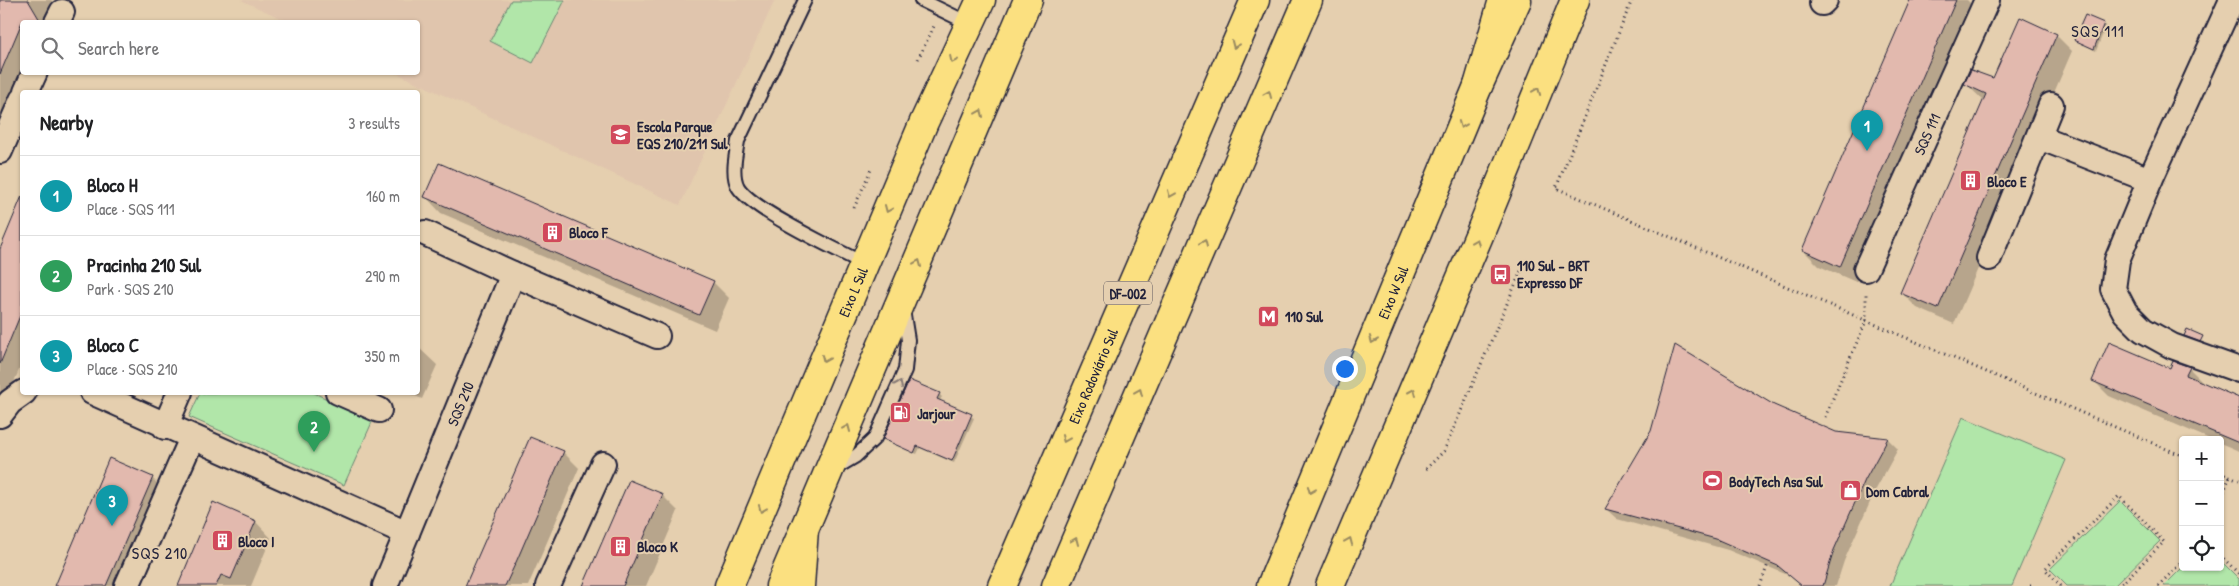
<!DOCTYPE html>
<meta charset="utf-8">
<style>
body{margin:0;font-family:"Patrick Hand",sans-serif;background:#f6f6f6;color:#202124}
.controls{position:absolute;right:15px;bottom:15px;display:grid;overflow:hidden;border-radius:5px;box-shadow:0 1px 4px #0004}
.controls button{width:45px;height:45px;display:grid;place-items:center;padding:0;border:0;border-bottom:1px solid #e0e0e0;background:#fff;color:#202124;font:25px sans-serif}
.you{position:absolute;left:1344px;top:368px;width:18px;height:18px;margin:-12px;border:4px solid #fff;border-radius:50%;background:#1a73e8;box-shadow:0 0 0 8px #1a73e833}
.badge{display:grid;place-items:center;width:32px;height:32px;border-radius:50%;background:#b45309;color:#fff;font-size:16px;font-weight:700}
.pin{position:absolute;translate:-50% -41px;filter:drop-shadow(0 1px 2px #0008)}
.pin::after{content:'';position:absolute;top:26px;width:18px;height:15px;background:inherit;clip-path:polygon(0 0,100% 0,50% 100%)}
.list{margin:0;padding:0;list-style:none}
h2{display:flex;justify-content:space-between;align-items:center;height:65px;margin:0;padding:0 20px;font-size:21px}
h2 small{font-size:16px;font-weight:400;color:#757577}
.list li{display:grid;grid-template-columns:32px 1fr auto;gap:15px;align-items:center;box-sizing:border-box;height:80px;padding:0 20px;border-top:1px solid #e0e0e0}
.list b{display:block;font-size:19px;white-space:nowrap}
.list p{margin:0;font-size:16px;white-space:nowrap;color:#757577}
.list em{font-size:16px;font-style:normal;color:#757577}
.icon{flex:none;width:28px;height:28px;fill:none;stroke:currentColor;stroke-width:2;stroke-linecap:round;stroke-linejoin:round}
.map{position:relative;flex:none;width:2239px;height:586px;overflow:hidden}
.search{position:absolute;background:#fff;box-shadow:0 1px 4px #0004;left:20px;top:20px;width:400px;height:55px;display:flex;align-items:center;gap:12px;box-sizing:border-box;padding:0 18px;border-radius:5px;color:#757577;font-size:19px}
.panel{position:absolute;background:#fff;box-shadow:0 1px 4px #0004;left:20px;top:90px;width:400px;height:305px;border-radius:5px}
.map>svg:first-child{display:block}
.built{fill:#e0c5ad}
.green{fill:#b1e6a9;stroke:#6a8472}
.shadow{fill:#0003}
.building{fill:#e2b9ae;stroke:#22223b}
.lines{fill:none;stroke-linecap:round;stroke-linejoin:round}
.service-casing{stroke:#22223b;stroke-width:16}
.minor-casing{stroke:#22223b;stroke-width:28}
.primary-casing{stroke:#22223b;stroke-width:31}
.trunk-casing{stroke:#22223b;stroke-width:31}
.path{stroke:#22223b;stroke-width:3;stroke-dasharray:1 4;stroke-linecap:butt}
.service{stroke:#e5cfaf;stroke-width:12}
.minor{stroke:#e5cfaf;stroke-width:24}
.primary{stroke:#fbe080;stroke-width:28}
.trunk{stroke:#fbe080;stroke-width:28}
.oneway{stroke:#998a61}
.oneway2{stroke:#847875}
.labels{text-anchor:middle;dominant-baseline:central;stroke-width:4;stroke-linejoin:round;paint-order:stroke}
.shield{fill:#e5cfaf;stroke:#5c565e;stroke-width:1}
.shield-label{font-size:14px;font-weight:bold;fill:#22223b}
.poi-label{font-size:15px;font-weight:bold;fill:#22223b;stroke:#e5cfaf;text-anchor:start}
.street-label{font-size:15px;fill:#22223b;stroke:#e5cfaf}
.neighbourhood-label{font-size:16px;letter-spacing:1px;fill:#22223b;stroke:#e5cfaf}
</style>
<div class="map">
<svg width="2239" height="586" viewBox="0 0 2239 586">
<rect width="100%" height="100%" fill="#e5cfaf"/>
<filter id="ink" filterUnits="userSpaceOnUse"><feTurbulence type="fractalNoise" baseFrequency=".02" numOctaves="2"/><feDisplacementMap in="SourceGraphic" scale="10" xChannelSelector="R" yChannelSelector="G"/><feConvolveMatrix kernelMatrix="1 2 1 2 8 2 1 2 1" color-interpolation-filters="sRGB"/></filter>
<g filter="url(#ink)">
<!-- built -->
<polygon class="built" points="241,0 775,0 680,205 396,73 418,72 418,22 289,22"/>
<!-- green -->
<g class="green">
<polygon points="511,0 565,0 533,63 490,41"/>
<polygon points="312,392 373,420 344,485 189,417 200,393"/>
<polygon points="1963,417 2066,460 2012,586 1890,586"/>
<polygon points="2120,501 2160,541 2114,586 2067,586 2050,569"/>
<polygon points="2220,560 2239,579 2239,586 2164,586 2183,567 2220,567"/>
</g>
<!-- shadow -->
<g class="shadow">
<polygon points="0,0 51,0 53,2 46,22 22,22 23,72 0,126"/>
<polygon points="1911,0 1967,0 1975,8 1856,282 1819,266 1803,250"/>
<polygon points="2085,16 2106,26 2096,51 2075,40"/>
<polygon points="2056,35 2072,51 1954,324 1917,308 1901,292 1984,101 1966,84 1994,80"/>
<polygon points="426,197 713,282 729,298 715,330 441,213"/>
<polygon points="15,218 22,221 22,363 0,415 0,248"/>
<polygon points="418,347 437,365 422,399 406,392 418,392"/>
<polygon points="2189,368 2205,384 2239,399 2239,451 2220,443 2220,440 2212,440 2109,396 2094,381"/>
<polygon points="939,394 942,397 939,402 974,418 954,463 920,448 917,454 885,439"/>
<polygon points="1773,406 1836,433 1888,439 1898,449 1875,491 1844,561 1836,586 1801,586 1790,576 1728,550 1617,519 1606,509"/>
<polygon points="563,452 579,468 528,586 466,586"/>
<polygon points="152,478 168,494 128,586 56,586"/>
<polygon points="662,495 678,511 646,586 585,586"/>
<polygon points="214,504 256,522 271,538 251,586 179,586"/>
</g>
<!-- building -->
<g class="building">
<polygon points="0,0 28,0 41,22 22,22 0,74"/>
<polygon points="1910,0 1956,0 1840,267 1802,250"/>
<polygon points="2085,15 2104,23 2094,49 2074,40"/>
<polygon points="2020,17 2057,34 1938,309 1900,293 1986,94 1964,84 1971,70 1993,78"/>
<polygon points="439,163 714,281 699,315 424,197"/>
<polygon points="22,196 22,311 0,364 0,249"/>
<polygon points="2187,329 2203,336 2200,342 2184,336"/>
<polygon points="2109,342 2170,368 2173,361 2190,367 2186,375 2239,398 2239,443 2092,381"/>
<polygon points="1675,345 1774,405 1836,432 1888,438 1865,480 1834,550 1823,586 1802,586 1778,566 1716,539 1605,509 1651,431"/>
<polygon points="909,380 940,393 937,399 972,414 952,461 917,446 914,453 883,439"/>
<polygon points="530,437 564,451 517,560 505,586 465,586"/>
<polygon points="109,458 153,477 106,586 55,586"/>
<polygon points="629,480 663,494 623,586 583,586"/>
<polygon points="213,502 256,521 231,579 221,575 216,586 178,586"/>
</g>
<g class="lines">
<defs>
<g id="service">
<path d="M805 0 738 141C736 154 731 174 738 187 752 210 837 250 865 264"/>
<polyline points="921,0 970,24"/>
<polyline points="834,469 856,456 875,438 905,370 908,340 903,309"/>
</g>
<g id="minor">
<polyline points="2232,0 2150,180 2117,260 2113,289 2125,312 2143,330 2172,346 2239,370"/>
<polyline points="1822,3 1825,0"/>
<polyline points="57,22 62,12"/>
<polyline points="26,92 35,72"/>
<polyline points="2039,137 2150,180"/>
<polyline points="0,151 22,100"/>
<polyline points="425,233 513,274 657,336"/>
<polyline points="1989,258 2051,105"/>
<path id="s1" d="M1866 269 1987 0"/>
<path id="s2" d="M92 392 407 533 513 274"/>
<polyline points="338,392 379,410"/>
<polyline points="0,415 10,402 24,392"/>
<polyline points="165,427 180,392"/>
<polyline points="127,586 192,438"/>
<polyline points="385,586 407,533"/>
<polyline points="548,586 603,464"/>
</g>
<g id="primary">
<path id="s3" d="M729 586 924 122 981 0"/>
<polyline points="780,586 1028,0"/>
<path id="s4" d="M1271 586 1478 86 1517 0"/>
<polyline points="1330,586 1480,233 1575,0"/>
</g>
<g id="trunk">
<polyline points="1478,86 1503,0"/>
<polyline points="800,586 804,529"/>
<path id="s5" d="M1002 586 1255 0"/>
<polyline points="1056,586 1308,0"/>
</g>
</defs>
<!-- service casing -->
<use href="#service" class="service-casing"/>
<!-- minor casing -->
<use href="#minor" class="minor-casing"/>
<!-- primary casing -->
<use href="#primary" class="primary-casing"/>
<!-- trunk casing -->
<use href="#trunk" class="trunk-casing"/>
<!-- path -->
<g class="path">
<polyline points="1632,0 1556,188 2183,456"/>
<polyline points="918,59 934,26"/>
<polyline points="854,208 872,167"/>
<polyline points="1825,417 1866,321 1866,291"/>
<polyline points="1426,469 1444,451 1521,271"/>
<polyline points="2220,472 2239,480"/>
<polyline points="2220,501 2230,476"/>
<polyline points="2220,555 2239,574"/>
<polyline points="1760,586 1768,564"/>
<polyline points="2030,586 2031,586"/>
<polyline points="2061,586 2045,569 2119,496 2164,542 2119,586"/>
<polyline points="2158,586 2183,561"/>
</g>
<!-- service -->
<use href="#service" class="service"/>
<!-- minor -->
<use href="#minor" class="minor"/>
<!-- primary -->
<use href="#primary" class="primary"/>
<!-- trunk -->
<use href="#trunk" class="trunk"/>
</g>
<!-- one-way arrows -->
<defs><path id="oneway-chevron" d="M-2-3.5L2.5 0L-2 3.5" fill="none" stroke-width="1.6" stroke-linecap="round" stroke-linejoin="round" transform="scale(1.25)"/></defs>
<g class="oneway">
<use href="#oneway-chevron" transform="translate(1235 45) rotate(113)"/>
<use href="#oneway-chevron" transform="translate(953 60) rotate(115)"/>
<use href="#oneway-chevron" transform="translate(1537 91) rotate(-68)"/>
<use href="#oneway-chevron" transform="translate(1268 94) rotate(-67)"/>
<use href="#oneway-chevron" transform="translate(980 113) rotate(-67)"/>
<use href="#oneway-chevron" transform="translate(1462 125) rotate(112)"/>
<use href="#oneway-chevron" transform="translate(1171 194) rotate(113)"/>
<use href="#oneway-chevron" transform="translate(888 209) rotate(113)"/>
<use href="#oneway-chevron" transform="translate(1476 242) rotate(-67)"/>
<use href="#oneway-chevron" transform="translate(1204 243) rotate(-67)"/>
<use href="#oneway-chevron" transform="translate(918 263) rotate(-67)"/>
<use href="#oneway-chevron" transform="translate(1373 340) rotate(112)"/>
<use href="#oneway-chevron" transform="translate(825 359) rotate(113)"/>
<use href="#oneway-chevron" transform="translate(1139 392) rotate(-67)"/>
<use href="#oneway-chevron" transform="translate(1413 392) rotate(-66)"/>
<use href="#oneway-chevron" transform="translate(847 428) rotate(-67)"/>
<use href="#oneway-chevron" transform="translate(1065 439) rotate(113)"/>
<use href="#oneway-chevron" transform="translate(1311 490) rotate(112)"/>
<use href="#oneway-chevron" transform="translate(762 509) rotate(113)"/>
<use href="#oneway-chevron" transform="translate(1075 541) rotate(-67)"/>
<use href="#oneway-chevron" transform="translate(1349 541) rotate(-67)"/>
</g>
<use class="oneway2" href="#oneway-chevron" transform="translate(899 384) rotate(-66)"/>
</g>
<!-- icons -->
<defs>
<symbol id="school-square" viewBox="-11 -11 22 22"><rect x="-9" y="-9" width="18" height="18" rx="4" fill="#d1495b" stroke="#e5cfaf"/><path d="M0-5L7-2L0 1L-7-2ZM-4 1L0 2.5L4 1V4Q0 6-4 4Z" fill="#fff"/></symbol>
<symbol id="building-square" viewBox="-11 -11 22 22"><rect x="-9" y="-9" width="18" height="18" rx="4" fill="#d1495b" stroke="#e5cfaf"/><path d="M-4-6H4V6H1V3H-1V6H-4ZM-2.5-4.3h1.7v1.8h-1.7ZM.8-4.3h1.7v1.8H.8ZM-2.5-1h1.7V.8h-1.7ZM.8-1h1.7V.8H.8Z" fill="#fff"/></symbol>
<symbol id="bus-square" viewBox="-11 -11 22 22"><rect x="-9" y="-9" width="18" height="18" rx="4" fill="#d1495b" stroke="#e5cfaf"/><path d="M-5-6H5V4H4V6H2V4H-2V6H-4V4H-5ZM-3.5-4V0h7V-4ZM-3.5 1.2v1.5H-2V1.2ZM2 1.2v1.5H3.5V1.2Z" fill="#fff"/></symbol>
<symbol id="metro-square" viewBox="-11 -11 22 22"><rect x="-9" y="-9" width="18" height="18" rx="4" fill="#d1495b" stroke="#e5cfaf"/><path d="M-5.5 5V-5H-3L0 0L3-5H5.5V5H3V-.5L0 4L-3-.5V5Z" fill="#fff"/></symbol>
<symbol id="fuel-square" viewBox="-11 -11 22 22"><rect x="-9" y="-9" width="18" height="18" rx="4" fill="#d1495b" stroke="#e5cfaf"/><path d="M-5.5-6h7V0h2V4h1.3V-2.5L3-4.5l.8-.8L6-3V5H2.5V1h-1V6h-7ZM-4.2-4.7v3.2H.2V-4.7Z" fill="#fff"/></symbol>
<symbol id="stadium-square" viewBox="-11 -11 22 22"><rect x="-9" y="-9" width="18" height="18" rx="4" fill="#d1495b" stroke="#e5cfaf"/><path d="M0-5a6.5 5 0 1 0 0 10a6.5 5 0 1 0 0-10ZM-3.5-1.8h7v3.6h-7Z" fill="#fff"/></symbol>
<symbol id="shop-square" viewBox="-11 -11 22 22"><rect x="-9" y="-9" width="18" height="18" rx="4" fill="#d1495b" stroke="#e5cfaf"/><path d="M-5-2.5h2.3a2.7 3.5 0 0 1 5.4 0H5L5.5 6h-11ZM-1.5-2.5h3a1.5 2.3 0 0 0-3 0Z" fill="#fff"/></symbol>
</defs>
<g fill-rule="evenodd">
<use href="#school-square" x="608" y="122" width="25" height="25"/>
<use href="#building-square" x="1958" y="168" width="25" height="25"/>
<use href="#building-square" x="540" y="220" width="25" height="25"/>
<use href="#bus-square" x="1488" y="262" width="25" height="25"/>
<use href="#metro-square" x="1256" y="304" width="25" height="25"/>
<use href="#fuel-square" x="888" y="400" width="25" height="25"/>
<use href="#stadium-square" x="1700" y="468" width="25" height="25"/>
<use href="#shop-square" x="1838" y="478" width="25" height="25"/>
<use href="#building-square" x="210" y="528" width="25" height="25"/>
<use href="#building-square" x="608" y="534" width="25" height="25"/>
</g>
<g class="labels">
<!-- shield labels -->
<rect class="shield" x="1104" y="281.5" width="48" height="23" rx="4"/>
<g class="shield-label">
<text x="1128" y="293">DF-002</text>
</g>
<!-- poi labels -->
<g class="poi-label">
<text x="637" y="126">Escola Parque<tspan x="637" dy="17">EQS 210/211 Sul</tspan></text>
<text x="1987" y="181">Bloco E</text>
<text x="569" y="232">Bloco F</text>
<text x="1517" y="265">110 Sul - BRT<tspan x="1517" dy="17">Expresso DF</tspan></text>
<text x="1285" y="316">110 Sul</text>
<text x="917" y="413">Jarjour</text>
<text x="1729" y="481">BodyTech Asa Sul</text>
<text x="1866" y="491">Dom Cabral</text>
<text x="238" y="541">Bloco I</text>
<text x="637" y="546">Bloco K</text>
</g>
<!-- street labels -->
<g class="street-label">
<text stroke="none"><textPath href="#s1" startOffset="148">SQS 111</textPath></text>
<text stroke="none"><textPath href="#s3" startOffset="319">Eixo L Sul</textPath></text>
<text stroke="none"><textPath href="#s4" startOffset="318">Eixo W Sul</textPath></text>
<text stroke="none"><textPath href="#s5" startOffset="229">Eixo Rodoviário Sul</textPath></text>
<text stroke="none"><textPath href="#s2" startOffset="485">SQS 210</textPath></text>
</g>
<!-- neighbourhood labels -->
<g class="neighbourhood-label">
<text x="2098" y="31">SQS 111</text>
<text x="160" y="553">SQS 210</text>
</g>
</g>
</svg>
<div class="controls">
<button>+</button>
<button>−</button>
<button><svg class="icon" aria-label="locate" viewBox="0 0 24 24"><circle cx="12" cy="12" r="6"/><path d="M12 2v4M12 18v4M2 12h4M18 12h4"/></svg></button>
</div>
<div class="you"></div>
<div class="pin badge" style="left:1867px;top:151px;background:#0f9aa8">1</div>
<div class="pin badge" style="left:314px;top:452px;background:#2e9e5b">2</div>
<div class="pin badge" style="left:112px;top:526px;background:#0f9aa8">3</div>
<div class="search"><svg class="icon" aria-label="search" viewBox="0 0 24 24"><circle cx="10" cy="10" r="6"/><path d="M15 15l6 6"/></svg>Search here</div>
<section class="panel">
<h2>Nearby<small>3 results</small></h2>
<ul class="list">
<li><span class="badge" style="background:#0f9aa8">1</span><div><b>Bloco H</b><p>Place · SQS 111</p></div><em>160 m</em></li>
<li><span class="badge" style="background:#2e9e5b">2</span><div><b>Pracinha 210 Sul</b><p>Park · SQS 210</p></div><em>290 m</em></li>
<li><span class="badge" style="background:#0f9aa8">3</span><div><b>Bloco C</b><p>Place · SQS 210</p></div><em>350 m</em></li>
</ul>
</section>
</div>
